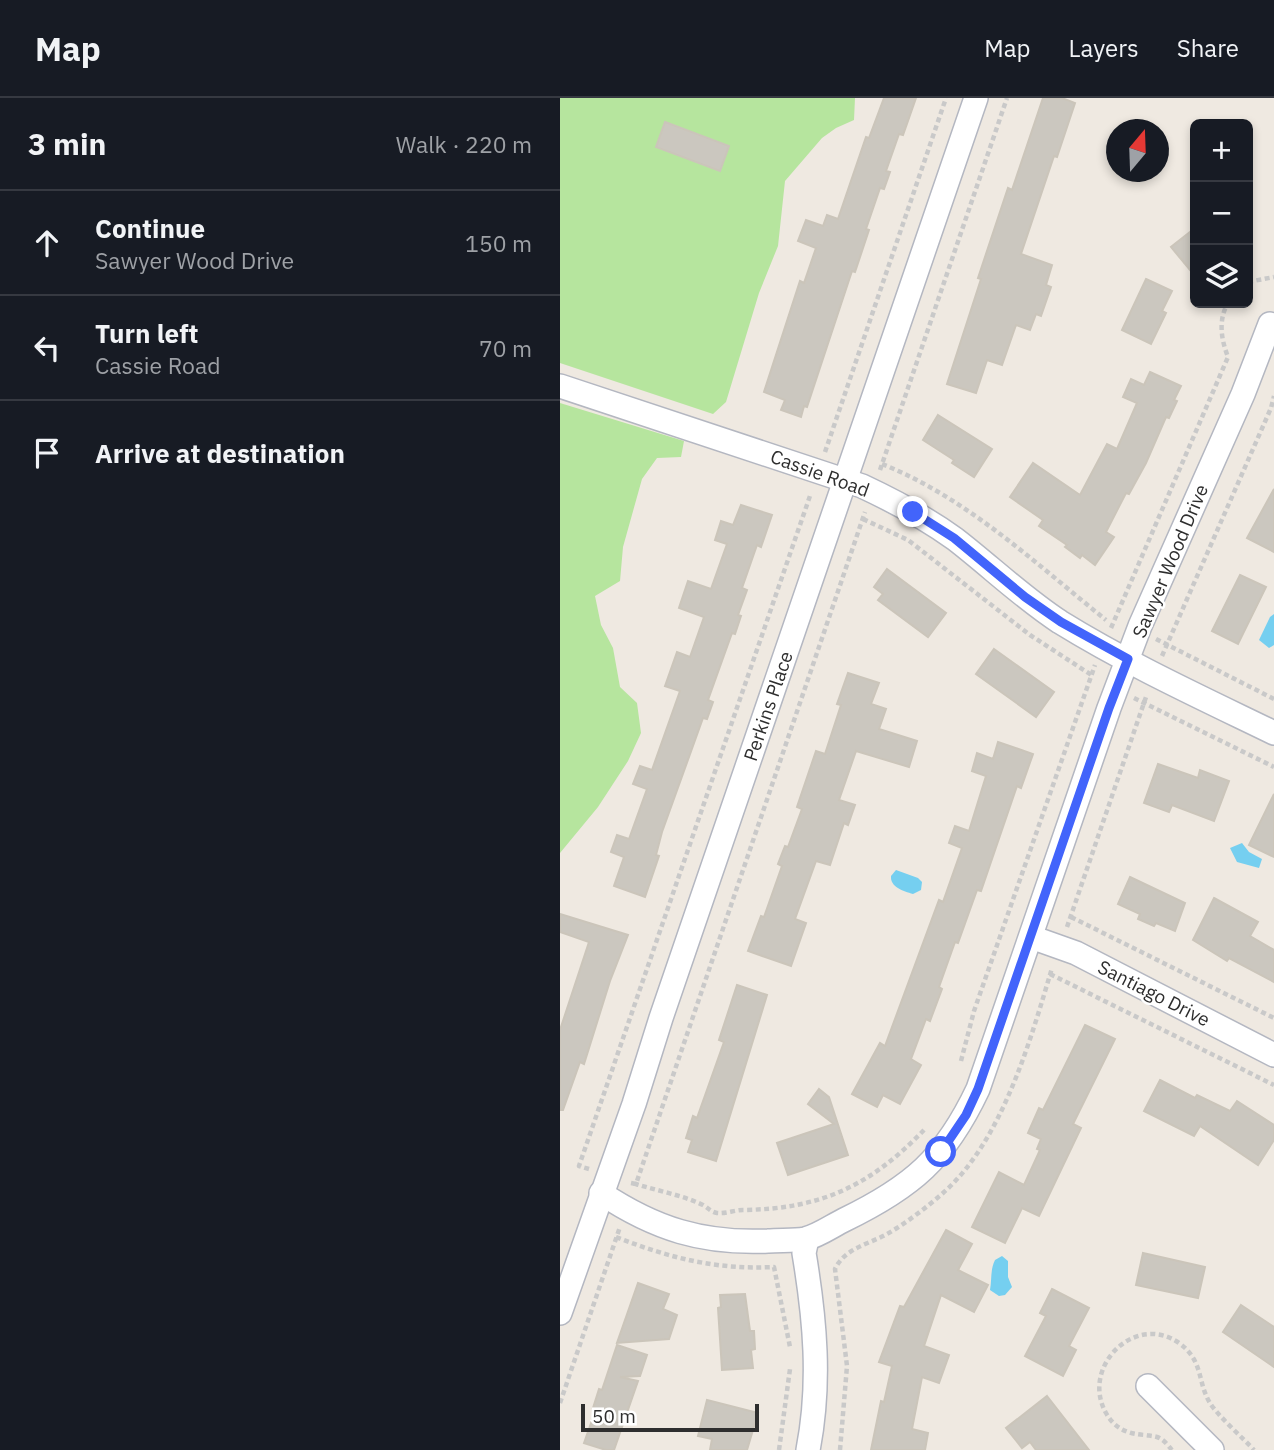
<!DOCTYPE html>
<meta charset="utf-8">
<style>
body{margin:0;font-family:"IBM Plex Sans",sans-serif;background:#242831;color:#f1f3f6}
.controls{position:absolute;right:21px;top:21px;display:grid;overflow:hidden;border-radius:10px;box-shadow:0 4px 10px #0003}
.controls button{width:63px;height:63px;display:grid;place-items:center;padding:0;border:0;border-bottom:2px solid #363941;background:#171b24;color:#f1f3f6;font:35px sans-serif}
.compass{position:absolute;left:546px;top:21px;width:63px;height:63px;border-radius:50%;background:#171b24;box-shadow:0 4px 10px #0003;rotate:19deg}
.scale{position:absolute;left:21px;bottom:18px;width:178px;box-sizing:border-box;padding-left:7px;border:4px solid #2e2e2e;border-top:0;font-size:19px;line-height:24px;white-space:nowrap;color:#2e2e2e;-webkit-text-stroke:5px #fff;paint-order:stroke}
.stop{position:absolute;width:21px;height:21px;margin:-16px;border:5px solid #4264fb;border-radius:50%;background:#fff}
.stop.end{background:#4264fb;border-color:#fff;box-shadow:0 2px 7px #0008}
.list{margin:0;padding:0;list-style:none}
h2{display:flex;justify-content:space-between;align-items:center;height:91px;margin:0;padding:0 28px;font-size:30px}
h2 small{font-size:23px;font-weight:400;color:#9ea1a6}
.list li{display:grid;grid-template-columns:46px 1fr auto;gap:21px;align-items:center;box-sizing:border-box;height:105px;padding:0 28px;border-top:2px solid #363941}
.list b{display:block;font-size:26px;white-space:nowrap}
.list p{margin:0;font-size:23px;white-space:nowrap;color:#9ea1a6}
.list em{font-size:23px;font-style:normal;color:#9ea1a6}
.icon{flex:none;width:38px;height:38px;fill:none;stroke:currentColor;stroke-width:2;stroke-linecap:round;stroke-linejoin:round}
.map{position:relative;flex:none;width:714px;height:1352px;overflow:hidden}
header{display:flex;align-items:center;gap:42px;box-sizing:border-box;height:98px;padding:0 35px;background:#171b24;border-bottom:2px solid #363941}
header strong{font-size:33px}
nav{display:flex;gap:38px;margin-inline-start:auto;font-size:24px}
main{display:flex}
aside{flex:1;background:#171b24}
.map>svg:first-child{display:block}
.green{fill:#b6e59e}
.water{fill:#75cff0}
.building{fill:#cbc7bf;stroke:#cbc5ba;stroke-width:2}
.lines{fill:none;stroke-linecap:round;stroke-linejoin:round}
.minor-casing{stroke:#b4b7c1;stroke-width:26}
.path{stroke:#c9c9c9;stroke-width:4.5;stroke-dasharray:5 3.5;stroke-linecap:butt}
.minor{stroke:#fff;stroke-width:23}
.route{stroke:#4264fb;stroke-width:9}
.labels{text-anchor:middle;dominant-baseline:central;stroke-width:5;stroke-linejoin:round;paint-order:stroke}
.street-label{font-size:19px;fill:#2e2e2e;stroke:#fff}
</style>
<header>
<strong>Map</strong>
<nav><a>Map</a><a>Layers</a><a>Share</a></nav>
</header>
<main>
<aside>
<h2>3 min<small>Walk · 220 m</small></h2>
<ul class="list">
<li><svg class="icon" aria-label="ahead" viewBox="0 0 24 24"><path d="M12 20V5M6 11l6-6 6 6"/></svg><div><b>Continue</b><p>Sawyer Wood Drive</p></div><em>150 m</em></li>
<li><svg class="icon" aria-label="left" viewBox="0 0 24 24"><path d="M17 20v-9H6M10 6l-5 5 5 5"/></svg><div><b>Turn left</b><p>Cassie Road</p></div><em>70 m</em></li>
<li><svg class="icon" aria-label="arrive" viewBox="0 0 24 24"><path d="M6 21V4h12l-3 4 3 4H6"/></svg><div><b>Arrive at destination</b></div></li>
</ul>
</aside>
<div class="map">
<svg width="714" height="1352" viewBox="0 0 714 1352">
<rect width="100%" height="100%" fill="#efe9e1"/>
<!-- green -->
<g class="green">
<polygon points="0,0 295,0 294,22 276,30 262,40 225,83 218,148 199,195 166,304 153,316 0,265"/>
<polygon points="0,305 124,343 121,359 97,360 82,381 63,449 60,483 35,498 41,527 53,550 60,589 77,605 81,635 68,663 38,709 0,755"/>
</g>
<!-- water -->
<g class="water">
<polygon points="714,516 714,547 709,550 699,542 710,519"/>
<polygon points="682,745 689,754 702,761 699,770 677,764 670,750"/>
<path d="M336 772 358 780 362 784 361 792 353 796C343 793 330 789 331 778Z"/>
<path d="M442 1158 448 1163V1179L452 1189 445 1197 439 1198 430 1192C432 1182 430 1172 435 1162Z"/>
</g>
<!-- building -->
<g class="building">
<polygon points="324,0 356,0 343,37 339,36 326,73 330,74 324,91 320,90 306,131 309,132 295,174 292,173 247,309 244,308 241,319 221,312 225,302 204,294 240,183 244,185 256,150 238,143 246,122 263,128 267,117 278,121 306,39 309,40"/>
<polygon points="483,0 502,0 515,5 497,59 494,58 461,156 492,167 486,187 491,189 481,218 476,216 470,232 456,227 442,267 427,262 416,295 387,286 421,181 418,180 448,90 452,92"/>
<polygon points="105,24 169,48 160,73 96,49"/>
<polygon points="635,130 635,178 611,149"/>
<polygon points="586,181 612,193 602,213 606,215 591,246 562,232"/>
<polygon points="590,274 621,288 614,302 617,303 609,320 606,319 586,365 569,396 566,395 546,434 554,439 535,467 522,457 520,460 505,449 507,447 479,428 483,422 450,399 473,365 520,397 547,346 557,351 577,305 563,299 571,281 584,287"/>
<polygon points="378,317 432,351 414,379 392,365 394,362 363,342"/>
<polygon points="714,391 714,454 687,440"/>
<polygon points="181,407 212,417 201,449 197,447 182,490 187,492 178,517 181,518 175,536 172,535 148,602 153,604 147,621 143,620 102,734 96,757 99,758 85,799 54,788 64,759 51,754 57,737 69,741 87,691 73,686 80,668 92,672 120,593 105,588 117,554 130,559 144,519 119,510 128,483 151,491 167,446 155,442 161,423 173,427"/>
<polygon points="327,471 386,515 368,539 318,502 323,496 314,489"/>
<polygon points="680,477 706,489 678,546 652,533"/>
<polygon points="434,551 494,594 476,619 416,576"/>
<polygon points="288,575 319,585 311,606 326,611 319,631 357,643 349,669 296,653 279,702 295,707 288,727 284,725 270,767 256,763 235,821 246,825 231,868 188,853 201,818 204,819 222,768 218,766 225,748 228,749 242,711 237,709 256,653 265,656 281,607 277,606"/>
<polygon points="438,644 473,656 461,690 457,688 421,793 417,792 398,845 395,844 379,889 382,891 370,923 366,921 351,961 361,967 340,1006 323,997 317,1009 292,996 320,945 325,948 379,802 383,804 402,750 389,745 395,728 409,733 426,678 412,673 417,655 433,661"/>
<polygon points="598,666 638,680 640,672 669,683 654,723 612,707 609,714 584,705"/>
<polygon points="714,696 714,759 689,747"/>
<polygon points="570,779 625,805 615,833 596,825 594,828 578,821 580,816 558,806"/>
<polygon points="654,800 698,824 690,838 714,852 714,884 669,860 667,863 633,842"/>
<polygon points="0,816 68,837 50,883 24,966 20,964 3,1012 0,1012 0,932 29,844 0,834"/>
<polygon points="177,887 207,897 156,1063 128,1054 132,1042 126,1040 133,1018 137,1020 164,944 159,942"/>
<polygon points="525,927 555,941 513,1026 521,1030 479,1118 462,1110 445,1145 412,1129 439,1074 464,1087 480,1052 477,1051 481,1041 468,1035 479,1010 483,1012"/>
<polygon points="600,982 635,1000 637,997 670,1013 677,1003 714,1027 714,1042 698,1067 640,1028 634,1038 584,1013"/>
<polygon points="259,991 269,999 288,1057 228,1077 217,1045 274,1026 248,1006"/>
<polygon points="386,1132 412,1146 398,1172 428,1187 414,1214 381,1197 364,1248 389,1257 379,1285 362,1279 352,1331 368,1335 365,1352 311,1352 321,1303 324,1304 332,1268 319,1264 340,1208 344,1209"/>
<polygon points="583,1155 645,1169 638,1200 576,1187"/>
<polygon points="78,1185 109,1196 103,1211 117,1217 109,1241 57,1245"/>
<polygon points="492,1191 529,1210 509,1248 516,1252 503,1278 465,1258 486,1218 480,1215"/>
<polygon points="185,1196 190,1233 194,1233 195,1251 191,1252 193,1270 162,1272 158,1210 161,1209 160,1197"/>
<polygon points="681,1207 714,1229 714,1269 663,1234"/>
<polygon points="57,1247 87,1257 80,1278 60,1279 78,1283 54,1352 46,1352 24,1345 36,1311 33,1310 39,1291 42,1292"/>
<polygon points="487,1298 529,1352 476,1352 470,1344 462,1350 446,1330"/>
<polygon points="147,1302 198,1315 187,1352 150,1352 152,1341 138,1338"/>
</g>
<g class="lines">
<defs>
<g id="minor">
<path d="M0 288 302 388C334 403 366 420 395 441 430 468 463 500 500 524 568 566 642 600 714 635"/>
<polyline points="471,839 516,855 714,957"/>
<path d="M41 1095C95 1131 143 1146 208 1143 220 1142 234 1143 245 1141 258 1138 272 1128 284 1122 352 1089 385 1061 418 991L549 610 580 528 683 296 710 226"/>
<path d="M247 1141 244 1155C255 1221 261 1285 248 1352"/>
<polyline points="0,1215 74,1006 101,920 416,0"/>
<polyline points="588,1288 652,1352"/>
</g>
</defs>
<!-- minor casing -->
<use href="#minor" class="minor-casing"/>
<!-- path -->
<g class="path">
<polyline points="688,184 714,179"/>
<polyline points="265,354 386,0"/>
<path d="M322 366C407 400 475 465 546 522"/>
<polyline points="320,372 447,0"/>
<polyline points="303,421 348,442 470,537 533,578"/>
<path d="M551 530 668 259C661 241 658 222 668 205"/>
<polyline points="596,541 714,601"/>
<polyline points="602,558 711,310 714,298"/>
<polyline points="574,600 714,669"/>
<polyline points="511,819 714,920"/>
<polyline points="507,829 587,596"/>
<polyline points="490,876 714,987"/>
<polyline points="401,963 414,913 535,567"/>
<polyline points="29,1071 19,1068 251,395"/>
<polyline points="71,1085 76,1086 305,414"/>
<path d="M75 1088 76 1086C98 1093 122 1097 143 1107 148 1110 151 1114 157 1115 165 1116 175 1112 183 1112 261 1111 310 1088 364 1032"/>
<path d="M56 1139C110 1160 156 1172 214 1169L230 1249"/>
<polyline points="0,1305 60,1129"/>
<polyline points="219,1352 230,1271"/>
<path d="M280 1352 287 1268 275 1171C285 1150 307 1147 327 1136 346 1125 366 1110 383 1095 442 1043 470 944 492 870"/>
<path d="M612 1352C609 1349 605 1343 601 1341 597 1338 591 1338 585 1337 568 1336 555 1331 546 1315 520 1269 575 1214 619 1245 644 1263 637 1284 650 1305 658 1318 683 1340 694 1352"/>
</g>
<!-- minor -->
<use href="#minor" class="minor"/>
</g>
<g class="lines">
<!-- route -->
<polyline class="route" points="353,414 394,440 465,499 501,524 568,561 549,610 418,991 406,1017 381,1054"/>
</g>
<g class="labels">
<!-- street labels -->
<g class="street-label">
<text transform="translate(260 375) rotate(20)">Cassie Road</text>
<text transform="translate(610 463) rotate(-67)">Sawyer Wood Drive</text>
<text transform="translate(208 608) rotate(-71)">Perkins Place</text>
<text transform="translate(594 895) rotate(27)">Santiago Drive</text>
</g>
</g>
</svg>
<div class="controls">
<button>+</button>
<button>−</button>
<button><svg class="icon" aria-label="layers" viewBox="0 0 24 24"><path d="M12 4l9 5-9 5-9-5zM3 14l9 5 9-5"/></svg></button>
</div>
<svg class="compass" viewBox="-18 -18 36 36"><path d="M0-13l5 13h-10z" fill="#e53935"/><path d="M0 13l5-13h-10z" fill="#9ea1a6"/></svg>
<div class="scale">50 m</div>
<div class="stop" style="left:381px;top:1054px"></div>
<div class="stop end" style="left:353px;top:414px"></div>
</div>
</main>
